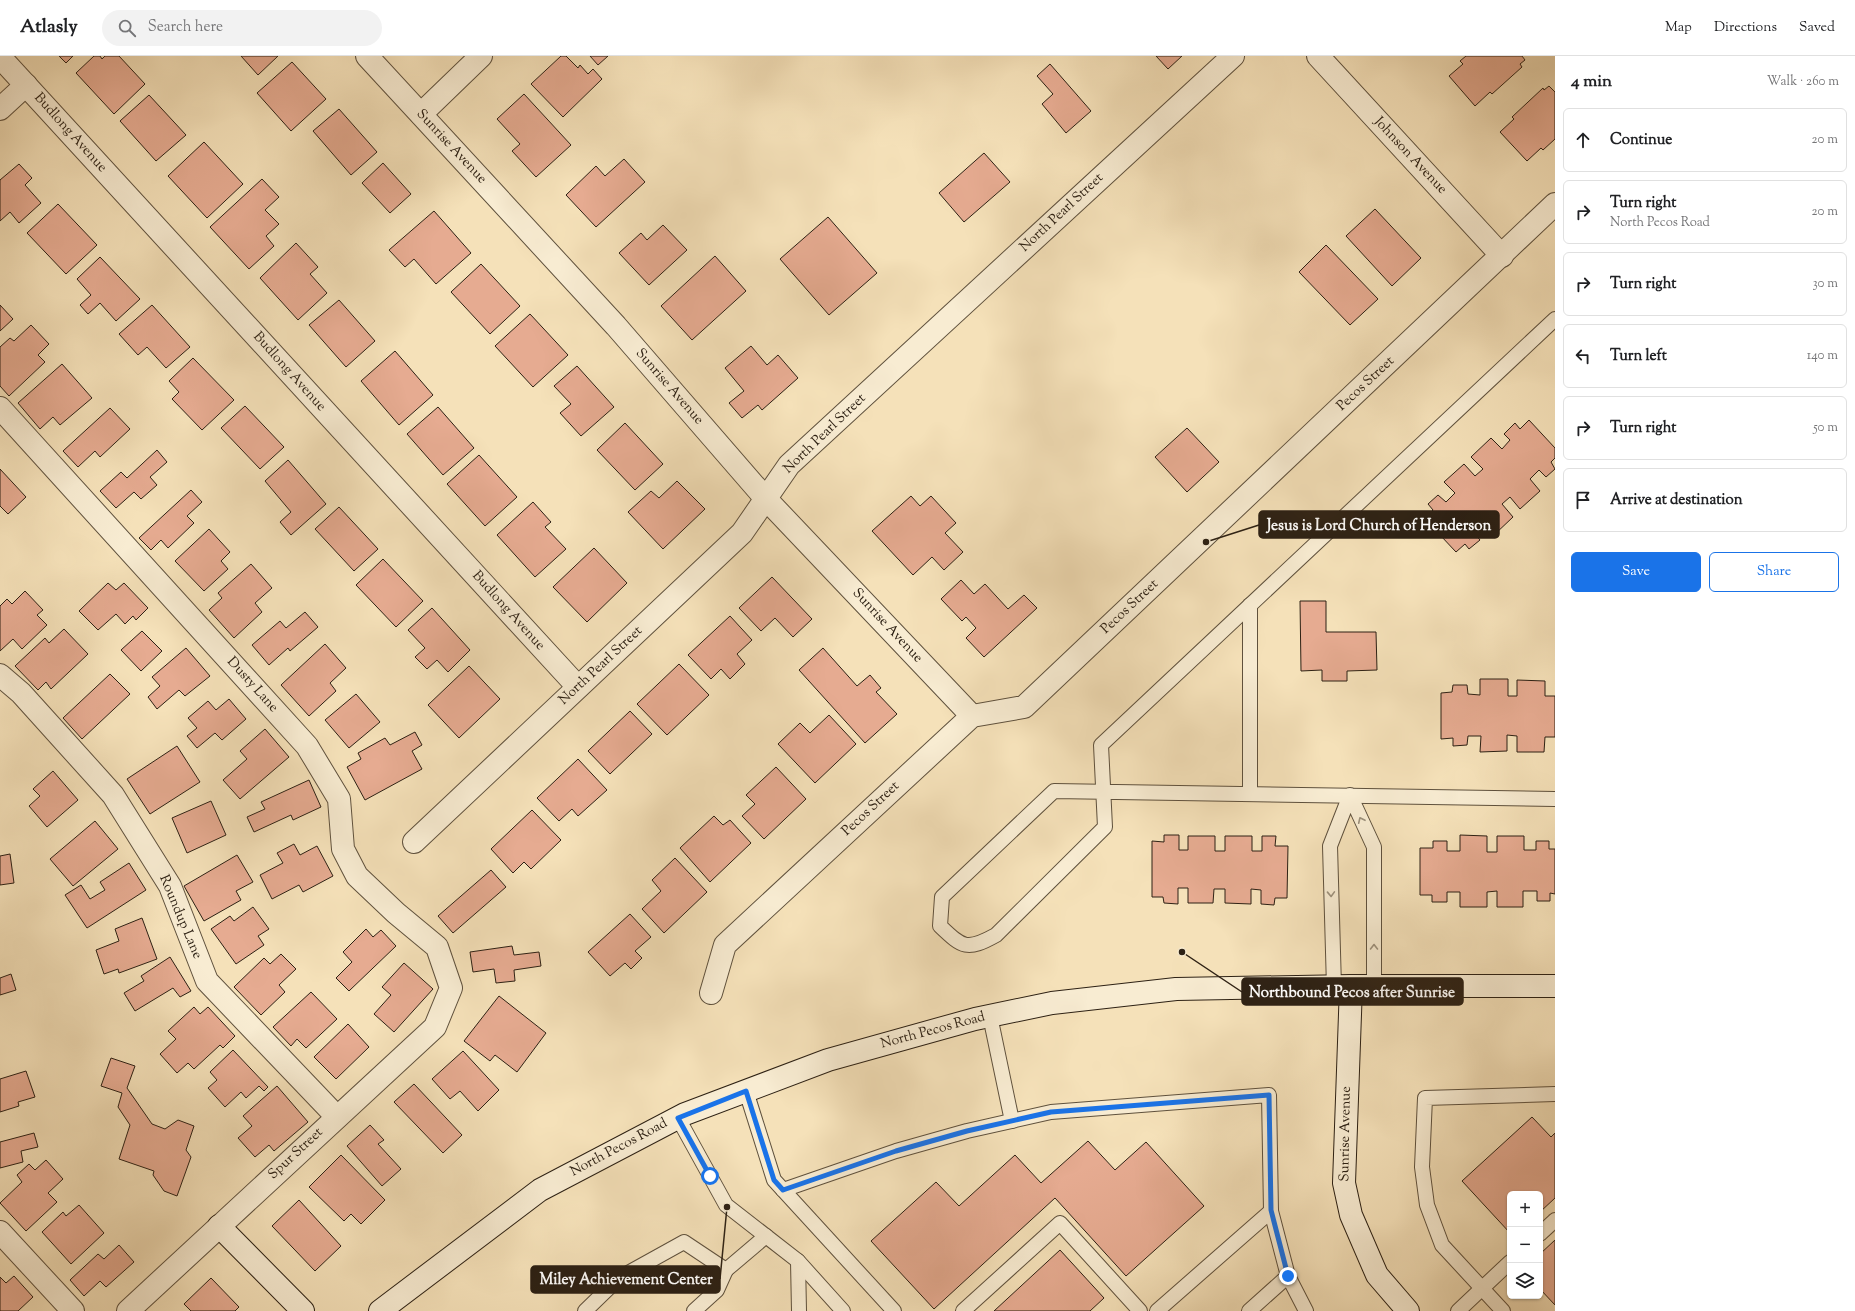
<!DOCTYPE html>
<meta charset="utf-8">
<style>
body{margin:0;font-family:"Sorts Mill Goudy",serif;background:#f2f2f2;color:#202124}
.controls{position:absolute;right:12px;bottom:12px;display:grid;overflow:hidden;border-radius:6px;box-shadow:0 1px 3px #0004}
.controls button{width:36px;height:36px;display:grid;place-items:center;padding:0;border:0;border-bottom:1px solid #e0e0e0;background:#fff;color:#202124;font:20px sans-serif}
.stop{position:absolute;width:12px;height:12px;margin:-9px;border:3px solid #1a73e8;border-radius:50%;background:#fff}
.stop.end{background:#1a73e8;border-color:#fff;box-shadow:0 1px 4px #0008}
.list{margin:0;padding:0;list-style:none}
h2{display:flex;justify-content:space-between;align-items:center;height:52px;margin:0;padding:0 16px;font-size:17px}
h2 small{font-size:13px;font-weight:400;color:#757577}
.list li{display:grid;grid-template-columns:26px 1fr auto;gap:12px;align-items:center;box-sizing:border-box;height:64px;margin:0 8px 8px;padding:0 8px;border:1px solid #e0e0e0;border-radius:6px}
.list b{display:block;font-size:15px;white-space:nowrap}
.list p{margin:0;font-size:13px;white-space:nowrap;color:#757577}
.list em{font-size:13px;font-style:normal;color:#757577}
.actions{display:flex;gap:8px;padding:12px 16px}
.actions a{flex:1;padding:9px 0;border:1px solid #1a73e8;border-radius:6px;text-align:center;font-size:14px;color:#1a73e8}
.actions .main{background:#1a73e8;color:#fff}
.icon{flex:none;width:22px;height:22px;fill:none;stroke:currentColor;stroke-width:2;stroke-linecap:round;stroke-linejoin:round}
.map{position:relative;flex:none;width:1555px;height:1255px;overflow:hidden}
header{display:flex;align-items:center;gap:24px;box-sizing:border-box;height:56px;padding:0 20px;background:#fff;border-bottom:1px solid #e0e0e0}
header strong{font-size:19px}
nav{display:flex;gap:22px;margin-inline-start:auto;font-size:14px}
.search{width:280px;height:36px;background:#f2f2f2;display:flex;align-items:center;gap:10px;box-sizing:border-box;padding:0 14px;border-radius:22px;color:#757577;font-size:15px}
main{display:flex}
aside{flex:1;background:#fff}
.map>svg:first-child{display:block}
.building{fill:#e6ab91;stroke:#2d2114}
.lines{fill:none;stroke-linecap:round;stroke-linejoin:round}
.lane-casing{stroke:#5f513d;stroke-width:16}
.street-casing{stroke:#5f513d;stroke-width:24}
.secondary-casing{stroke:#2d2114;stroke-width:24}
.lane{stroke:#f8ecd2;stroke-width:14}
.street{stroke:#f8ecd2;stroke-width:22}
.secondary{stroke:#f8ecd2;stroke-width:22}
.oneway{stroke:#9d917c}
.route{stroke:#1a73e8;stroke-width:5}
.labels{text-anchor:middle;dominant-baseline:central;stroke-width:4;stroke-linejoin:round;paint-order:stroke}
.street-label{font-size:14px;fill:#2d2114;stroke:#f8ecd2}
.leader{fill:none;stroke:#2d2114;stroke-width:1.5}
.callout-dot{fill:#2d2114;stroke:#f8ecd2;stroke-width:1.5}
.callout{fill:#2d2114;stroke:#2d2114;stroke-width:1.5}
.callout-label{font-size:15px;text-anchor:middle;font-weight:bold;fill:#fff}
</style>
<header>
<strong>Atlasly</strong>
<div class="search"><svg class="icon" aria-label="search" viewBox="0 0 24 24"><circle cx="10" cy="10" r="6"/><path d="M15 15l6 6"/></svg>Search here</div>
<nav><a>Map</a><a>Directions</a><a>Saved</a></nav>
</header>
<main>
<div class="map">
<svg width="1555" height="1255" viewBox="0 0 1555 1255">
<rect width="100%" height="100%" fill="#f5e1b9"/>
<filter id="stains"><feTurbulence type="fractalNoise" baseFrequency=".005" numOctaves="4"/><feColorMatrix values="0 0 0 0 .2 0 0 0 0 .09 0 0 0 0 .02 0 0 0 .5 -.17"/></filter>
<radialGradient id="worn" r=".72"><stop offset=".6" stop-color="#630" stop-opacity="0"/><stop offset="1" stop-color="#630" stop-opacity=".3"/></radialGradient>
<!-- building -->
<g class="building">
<polygon points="59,0 73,0 66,7"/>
<polygon points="94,0 100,0 102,3 105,0 119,0 145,28 114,58 76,17"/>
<polygon points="241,0 278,0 258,19"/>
<polygon points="561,0 566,0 578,12 580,9 588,18 593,13 602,23 563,61 531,28"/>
<polygon points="590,0 608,0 598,9"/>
<polygon points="1156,0 1182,0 1168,13"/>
<polygon points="1466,0 1522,0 1525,4 1520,8 1522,11 1492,38 1490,36 1475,50 1449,20 1463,8 1460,5"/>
<polygon points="292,6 326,43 291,75 257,37"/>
<polygon points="1050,8 1091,55 1066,77 1042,48 1053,38 1037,20"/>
<polygon points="1549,30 1555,36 1555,83 1543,94 1541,92 1527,105 1500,76 1514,63 1512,61 1543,32 1544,34"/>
<polygon points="524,38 571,89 536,121 512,95 520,88 497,63"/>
<polygon points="149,39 186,79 156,105 120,65"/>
<polygon points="339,53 377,96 351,119 313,75"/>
<polygon points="204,86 243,128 207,162 168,120"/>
<polygon points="984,97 1010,126 964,166 939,137"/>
<polygon points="624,103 645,126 596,171 566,139 596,110 605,120"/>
<polygon points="383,107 411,138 390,157 362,127"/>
<polygon points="19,108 32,122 25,129 41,147 19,167 10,156 0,165 0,124"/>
<polygon points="262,123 279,141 265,154 279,168 266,180 274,190 249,213 210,171"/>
<polygon points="58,148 97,189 66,218 27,177"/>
<polygon points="1375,153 1421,202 1392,230 1346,180"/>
<polygon points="434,155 471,197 436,228 414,203 405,211 389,194"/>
<polygon points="828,161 877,217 829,259 780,203"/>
<polygon points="663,169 687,194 649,229 619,197 641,177 647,184"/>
<polygon points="296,187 318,211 310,218 327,237 298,264 260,222"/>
<polygon points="1326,189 1378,243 1350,269 1299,216"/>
<polygon points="715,200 746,235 692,284 661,250"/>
<polygon points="100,201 140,243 116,265 100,247 88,258 80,249 91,239 77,223"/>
<polygon points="481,208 520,250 490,278 451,236"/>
<polygon points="339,244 375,285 346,311 309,269"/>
<polygon points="0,249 13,263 0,275"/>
<polygon points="152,249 190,291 166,312 147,291 138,299 119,278"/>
<polygon points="530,258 568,299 533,331 495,290"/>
<polygon points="31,269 49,288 38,299 45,306 9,340 0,330 0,291 10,282 14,285"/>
<polygon points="751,290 767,309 778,299 798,322 762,354 758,349 742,362 729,347 744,335 725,312"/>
<polygon points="395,295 433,339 399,369 361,325"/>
<polygon points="193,302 234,344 202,374 172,343 179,336 169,325"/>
<polygon points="62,308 92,342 60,369 53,361 40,373 18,347"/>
<polygon points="577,310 614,351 581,380 560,357 571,348 554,330"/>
<polygon points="245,350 284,391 260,413 221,372"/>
<polygon points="438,351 474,392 443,419 407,378"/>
<polygon points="110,352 130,373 100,401 95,395 78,411 63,395"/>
<polygon points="1529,364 1555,392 1555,402 1551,406 1555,413 1546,421 1539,414 1530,423 1540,435 1520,453 1510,441 1502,448 1513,461 1494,479 1483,467 1473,476 1480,484 1469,493 1465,488 1456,496 1425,463 1433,454 1428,448 1438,439 1446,446 1455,437 1444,426 1464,408 1475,420 1483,413 1471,401 1491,382 1502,393 1510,384 1504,378 1515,367 1520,373"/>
<polygon points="625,367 663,408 635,434 597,394"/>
<polygon points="1187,372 1219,406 1187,436 1155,401"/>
<polygon points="157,394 167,406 150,421 157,429 141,443 134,436 116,452 100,435 121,416 127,422"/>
<polygon points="479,399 517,441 485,470 447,428"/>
<polygon points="288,404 326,448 291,479 280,466 291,456 265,425"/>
<polygon points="0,413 26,441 8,458 0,450"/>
<polygon points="677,425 705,453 663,493 628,456 651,435 659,442"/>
<polygon points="191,434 202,446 187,460 194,467 168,492 161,484 151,494 139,482"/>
<polygon points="911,440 920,450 931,440 956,467 945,477 963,496 944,514 932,501 913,519 872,475"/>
<polygon points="533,446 551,466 545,471 566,493 535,521 497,479"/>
<polygon points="339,451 378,493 354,515 315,473"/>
<polygon points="209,473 230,496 221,505 228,513 204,535 175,505"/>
<polygon points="594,492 627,527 587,566 553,531"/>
<polygon points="383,503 423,545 396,571 356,529"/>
<polygon points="251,508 272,532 255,547 262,556 234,582 209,554 222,542 218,537"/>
<polygon points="772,521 812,563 793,581 775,562 761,575 739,552"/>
<polygon points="961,524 974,538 985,528 1008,553 1024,539 1037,552 984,601 966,582 976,572 966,561 962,565 941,543"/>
<polygon points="108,527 116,534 124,527 148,552 136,564 133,560 125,568 116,558 98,574 79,555"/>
<polygon points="25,535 43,554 37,559 47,569 22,593 13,583 0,595 0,550 7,543 12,548"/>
<polygon points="1300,545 1326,545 1326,576 1376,576 1377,614 1347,615 1347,625 1322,625 1322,614 1301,615"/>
<polygon points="432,552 470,594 448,616 437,604 427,613 415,601 425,592 408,574"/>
<polygon points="305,556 318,571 290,595 288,592 269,609 252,589 280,565 286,572"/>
<polygon points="730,560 752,584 737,598 745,608 730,623 721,613 711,623 688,599"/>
<polygon points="64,573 88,598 51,633 46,626 38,634 15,610 45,582 49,587"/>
<polygon points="142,575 162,595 141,615 121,594"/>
<polygon points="325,588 346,612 330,627 336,635 309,660 281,629"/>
<polygon points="186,592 210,620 185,640 179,634 157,653 148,641 160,630 152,621"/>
<polygon points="823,592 857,630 870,619 881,632 876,636 897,658 865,687 799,614"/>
<polygon points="679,608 709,639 667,679 637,648"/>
<polygon points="469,610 500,643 459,682 428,649"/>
<polygon points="110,618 130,638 82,683 63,662"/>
<polygon points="1480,623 1508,623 1508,640 1517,640 1517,624 1545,625 1545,640 1555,640 1555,681 1545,681 1544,696 1517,696 1517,680 1507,679 1507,695 1480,696 1481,680 1468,680 1467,689 1453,690 1453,682 1441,683 1441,637 1452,636 1453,629 1467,629 1468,638 1480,639"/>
<polygon points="356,638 380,666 349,692 325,664"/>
<polygon points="229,643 246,663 222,684 215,677 197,692 187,680 197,672 188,662 208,645 216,654"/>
<polygon points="630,655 652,678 610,718 588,695"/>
<polygon points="829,659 856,688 815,727 778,688 800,667 810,677"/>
<polygon points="265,673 289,701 240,743 223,724 247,703 240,695"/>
<polygon points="415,676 422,689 412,695 422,713 365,744 347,711 361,703 358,697 385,682 390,689"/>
<polygon points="177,690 200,726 150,758 127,723"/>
<polygon points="578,703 607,734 578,760 572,753 559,765 537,742"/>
<polygon points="776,711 806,743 764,783 742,760 755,748 746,739"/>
<polygon points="53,715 78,744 47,771 29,750 40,740 33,733"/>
<polygon points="309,724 321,751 293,764 291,759 254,776 247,761 265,753 261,746"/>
<polygon points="211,745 226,779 187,797 172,762"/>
<polygon points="532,754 561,784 531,813 524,806 513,817 491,793"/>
<polygon points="714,760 723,769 730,764 751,787 710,826 680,792"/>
<polygon points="95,765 118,793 73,830 50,803"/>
<polygon points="1164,779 1179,779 1179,794 1188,794 1188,780 1215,780 1215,795 1225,795 1225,780 1252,780 1252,795 1262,795 1262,780 1276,780 1275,790 1288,790 1287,842 1275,842 1274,849 1261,848 1261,834 1251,833 1251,848 1225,847 1225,833 1214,833 1213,847 1188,847 1188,832 1178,832 1178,848 1164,847 1163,841 1152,841 1152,785 1164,786"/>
<polygon points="1460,779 1487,780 1487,796 1497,796 1497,780 1524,780 1524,794 1536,794 1536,785 1549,785 1549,793 1555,793 1555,838 1550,837 1550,845 1537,845 1537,835 1523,835 1523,851 1497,851 1497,835 1487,836 1487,851 1460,851 1460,836 1447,836 1447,846 1432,846 1432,839 1420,839 1420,792 1433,792 1433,785 1447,785 1447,795 1460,795"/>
<polygon points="294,788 300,799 317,790 333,820 303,836 299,829 272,843 260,819 283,807 277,797"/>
<polygon points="10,798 14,827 0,829 0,800"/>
<polygon points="237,799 253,826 236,835 241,844 204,865 184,830"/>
<polygon points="675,802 707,836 664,877 642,853 661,835 652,824"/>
<polygon points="129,807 146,834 87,872 65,839 81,829 90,843 105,834 100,826"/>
<polygon points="491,814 506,831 453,877 438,860"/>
<polygon points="253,851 269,873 258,880 264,889 236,908 211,873 230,860 234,865"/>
<polygon points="630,858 651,881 635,895 642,902 631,913 625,907 610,920 588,896"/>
<polygon points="142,862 157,903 119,917 118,913 104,918 96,894 119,885 115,873"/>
<polygon points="366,873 373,881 381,874 396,890 349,935 336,922 352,906 343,896"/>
<polygon points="512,890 514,899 539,896 541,910 514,914 515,925 496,927 494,913 473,916 470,896"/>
<polygon points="281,898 296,913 279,929 285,936 261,959 234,931 264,902 270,908"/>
<polygon points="170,901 191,935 180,941 173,932 135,955 124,937 144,925 141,920"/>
<polygon points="404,907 433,933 394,976 374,958 391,939 382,931"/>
<polygon points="11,918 16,934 0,939 0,922"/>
<polygon points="311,936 337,963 306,992 297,983 291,990 273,971"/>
<polygon points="499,940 546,977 517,1016 495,999 490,1005 464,985"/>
<polygon points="194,951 200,958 208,951 235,980 223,992 220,989 194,1013 188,1007 177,1017 160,998 176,983 168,975"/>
<polygon points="348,968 369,991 336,1023 314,1001"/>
<polygon points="233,994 268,1031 264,1035 259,1030 246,1042 241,1036 225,1051 208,1032 217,1024 210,1016"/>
<polygon points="463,995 499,1034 478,1055 460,1035 450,1043 432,1023"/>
<polygon points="111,1002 135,1010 127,1032 152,1068 165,1073 178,1064 194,1070 186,1094 191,1101 177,1140 164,1135 153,1119 154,1115 119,1103 130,1069 118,1051 122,1037 101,1030"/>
<polygon points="26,1015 35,1041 18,1046 19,1050 0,1056 0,1023"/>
<polygon points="414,1028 462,1079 443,1097 394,1046"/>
<polygon points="277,1030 308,1066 274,1095 269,1089 255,1101 238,1082 252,1070 243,1060"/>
<polygon points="1532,1061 1551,1081 1555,1077 1555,1142 1540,1156 1540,1138 1510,1138 1510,1177 1462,1125"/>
<polygon points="370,1069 384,1084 378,1088 401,1113 382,1130 347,1090"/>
<polygon points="34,1077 38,1091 21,1095 23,1106 0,1112 0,1086"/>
<polygon points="1088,1085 1115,1114 1146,1086 1204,1150 1126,1220 1055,1142 934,1253 871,1185 936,1126 959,1150 1015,1099 1041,1127"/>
<polygon points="341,1099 385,1144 361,1168 351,1158 344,1165 309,1131"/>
<polygon points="46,1104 63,1123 48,1137 57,1146 26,1175 0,1147 22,1126 17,1119 29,1108 35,1114"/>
<polygon points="299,1144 341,1190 315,1215 272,1170"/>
<polygon points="79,1149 104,1177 71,1208 42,1176 63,1156 66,1160"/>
<polygon points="1555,1184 1555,1249 1540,1233 1540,1198"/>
<polygon points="119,1189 134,1206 106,1231 100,1225 84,1240 70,1224 98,1198 104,1203"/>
<polygon points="1060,1194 1104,1242 1090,1255 994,1255"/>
<polygon points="14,1220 33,1241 18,1255 0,1255 0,1221 6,1227"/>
<polygon points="211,1222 239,1251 235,1255 191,1255 184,1248"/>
</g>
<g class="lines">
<defs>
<g id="lane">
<path d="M1555 263 1101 689 1105 771 996 879C967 895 963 892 940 870L942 841 1054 735C1221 737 1388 740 1555 743"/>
<polyline points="1250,738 1250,549"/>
<polyline points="1334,931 1330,790 1350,739 1374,791 1374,930"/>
<polyline points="990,960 1012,1065"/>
<polyline points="746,1035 774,1124 894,1255"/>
<polyline points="678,1062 726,1149 798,1205 843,1255"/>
<polyline points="783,1134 896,1095 967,1075 1051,1056 1269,1039 1271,1155 1288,1220 1306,1255"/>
<polyline points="1540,1178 1555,1164"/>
<polyline points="798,1205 799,1255"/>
<polyline points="726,1214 766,1180"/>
<polyline points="585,1255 619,1222 684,1186 726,1214 717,1234 694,1255"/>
<polyline points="963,1255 1060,1167 1140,1255"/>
<polyline points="1157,1255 1271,1155"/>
<polyline points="1249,1255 1288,1220"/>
<polyline points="1458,1255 1510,1206"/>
<polyline points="1503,1255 1442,1189 1427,1149 1422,1111 1425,1042 1555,1038"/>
</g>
<g id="street">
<polyline points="367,0 616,270 766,443 972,660"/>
<polyline points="1318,0 1502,200"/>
<polyline points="0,1 578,631"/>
<polyline points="0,53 26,29"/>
<polyline points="421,58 481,0"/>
<polyline points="0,352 307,690 339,743 343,793 357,820 396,857 437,891 451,932 435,971 128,1255"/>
<polyline points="0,619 21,637 113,739 170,830 207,925 337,1061"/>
<polyline points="414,786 742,477 789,409 1233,0"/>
<polyline points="711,937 725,889 972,660 1024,651 1555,148"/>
<polyline points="0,1176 73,1255"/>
</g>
<g id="secondary">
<polyline points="1351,930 1344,1127 1351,1159 1377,1219 1408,1255"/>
<polyline points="219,1170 303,1255"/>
<polyline points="380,1255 540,1134 685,1058 828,1004 975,963 1052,947 1176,933 1351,930 1555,930"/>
</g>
</defs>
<!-- lane casing -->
<use href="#lane" class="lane-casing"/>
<!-- street casing -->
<use href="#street" class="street-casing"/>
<!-- secondary casing -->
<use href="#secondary" class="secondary-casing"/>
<!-- lane -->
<use href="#lane" class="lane"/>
<!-- street -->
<use href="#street" class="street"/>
<!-- secondary -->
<use href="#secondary" class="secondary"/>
</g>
<!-- one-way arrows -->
<defs><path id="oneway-chevron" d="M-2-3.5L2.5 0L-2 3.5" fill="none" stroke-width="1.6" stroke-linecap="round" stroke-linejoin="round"/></defs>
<g class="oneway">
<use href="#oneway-chevron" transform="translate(1361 764) rotate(-115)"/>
<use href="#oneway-chevron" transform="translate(1331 838) rotate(88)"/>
<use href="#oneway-chevron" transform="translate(1374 891) rotate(-90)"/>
</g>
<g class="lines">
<!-- route -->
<polyline class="route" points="710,1120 678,1062 746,1035 774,1124 783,1134 896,1095 967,1075 1051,1056 1269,1039 1271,1154 1288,1220"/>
</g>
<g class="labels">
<!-- street labels -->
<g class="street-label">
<text transform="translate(70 77) rotate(48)">Budlong Avenue</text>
<text transform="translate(451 91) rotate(47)">Sunrise Avenue</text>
<text transform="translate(1410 100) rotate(47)">Johnson Avenue</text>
<text transform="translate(1062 157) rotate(-43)">North Pearl Street</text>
<text transform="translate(289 316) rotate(48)">Budlong Avenue</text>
<text transform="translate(1366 328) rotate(-43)">Pecos Street</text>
<text transform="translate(669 331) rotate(49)">Sunrise Avenue</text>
<text transform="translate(825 378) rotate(-44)">North Pearl Street</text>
<text transform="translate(1130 551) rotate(-43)">Pecos Street</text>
<text transform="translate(508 555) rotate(48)">Budlong Avenue</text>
<text transform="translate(887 570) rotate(47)">Sunrise Avenue</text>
<text transform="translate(601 610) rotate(-43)">North Pearl Street</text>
<text transform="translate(252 629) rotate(48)">Dusty Lane</text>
<text transform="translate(871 753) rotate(-43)">Pecos Street</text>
<text transform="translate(180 861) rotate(67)">Roundup Lane</text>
<text transform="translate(933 975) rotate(-15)">North Pecos Road</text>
<text transform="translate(1346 1078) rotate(-89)">Sunrise Avenue</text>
<text transform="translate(619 1092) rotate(-28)">North Pecos Road</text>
<text transform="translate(296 1098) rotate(-43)">Spur Street</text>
</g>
</g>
<!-- callouts -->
<path class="leader" d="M1206 486L1259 469M1182 896L1242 936M727 1151L720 1223"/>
<g class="callout-dot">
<circle cx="1206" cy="486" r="4"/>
<circle cx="1182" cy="896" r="4"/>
<circle cx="727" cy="1151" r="4"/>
</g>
<g class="callout">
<rect x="1259" y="455" width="240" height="27" rx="4"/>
<rect x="1242" y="922" width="221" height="27" rx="4"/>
<rect x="531" y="1210" width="189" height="27" rx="4"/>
</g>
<g class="callout-label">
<text x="1379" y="474">Jesus is Lord Church of Henderson</text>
<text x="1352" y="941">Northbound Pecos after Sunrise</text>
<text x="626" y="1228">Miley Achievement Center</text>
</g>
<rect width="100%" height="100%" filter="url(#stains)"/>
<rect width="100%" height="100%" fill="url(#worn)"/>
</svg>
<div class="controls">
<button>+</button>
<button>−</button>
<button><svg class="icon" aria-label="layers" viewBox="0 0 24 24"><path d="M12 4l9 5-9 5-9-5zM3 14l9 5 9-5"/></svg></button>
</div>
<div class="stop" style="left:710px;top:1120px"></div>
<div class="stop end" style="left:1288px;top:1220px"></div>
</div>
<aside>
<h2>4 min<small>Walk · 260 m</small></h2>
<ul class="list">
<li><svg class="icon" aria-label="ahead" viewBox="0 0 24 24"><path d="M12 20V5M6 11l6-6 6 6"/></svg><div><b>Continue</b></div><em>20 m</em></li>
<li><svg class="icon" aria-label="right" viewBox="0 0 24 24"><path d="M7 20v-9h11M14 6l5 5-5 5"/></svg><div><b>Turn right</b><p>North Pecos Road</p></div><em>20 m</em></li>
<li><svg class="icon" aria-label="right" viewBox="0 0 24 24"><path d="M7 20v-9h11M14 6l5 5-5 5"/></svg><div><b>Turn right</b></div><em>30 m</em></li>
<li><svg class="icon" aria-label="left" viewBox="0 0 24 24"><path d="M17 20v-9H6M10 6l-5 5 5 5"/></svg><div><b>Turn left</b></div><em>140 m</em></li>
<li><svg class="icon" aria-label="right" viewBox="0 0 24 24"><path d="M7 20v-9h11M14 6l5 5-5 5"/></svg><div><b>Turn right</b></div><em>50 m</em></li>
<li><svg class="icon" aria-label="arrive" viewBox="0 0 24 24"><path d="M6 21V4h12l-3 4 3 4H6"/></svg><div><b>Arrive at destination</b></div></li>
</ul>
<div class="actions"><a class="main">Save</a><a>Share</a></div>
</aside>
</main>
